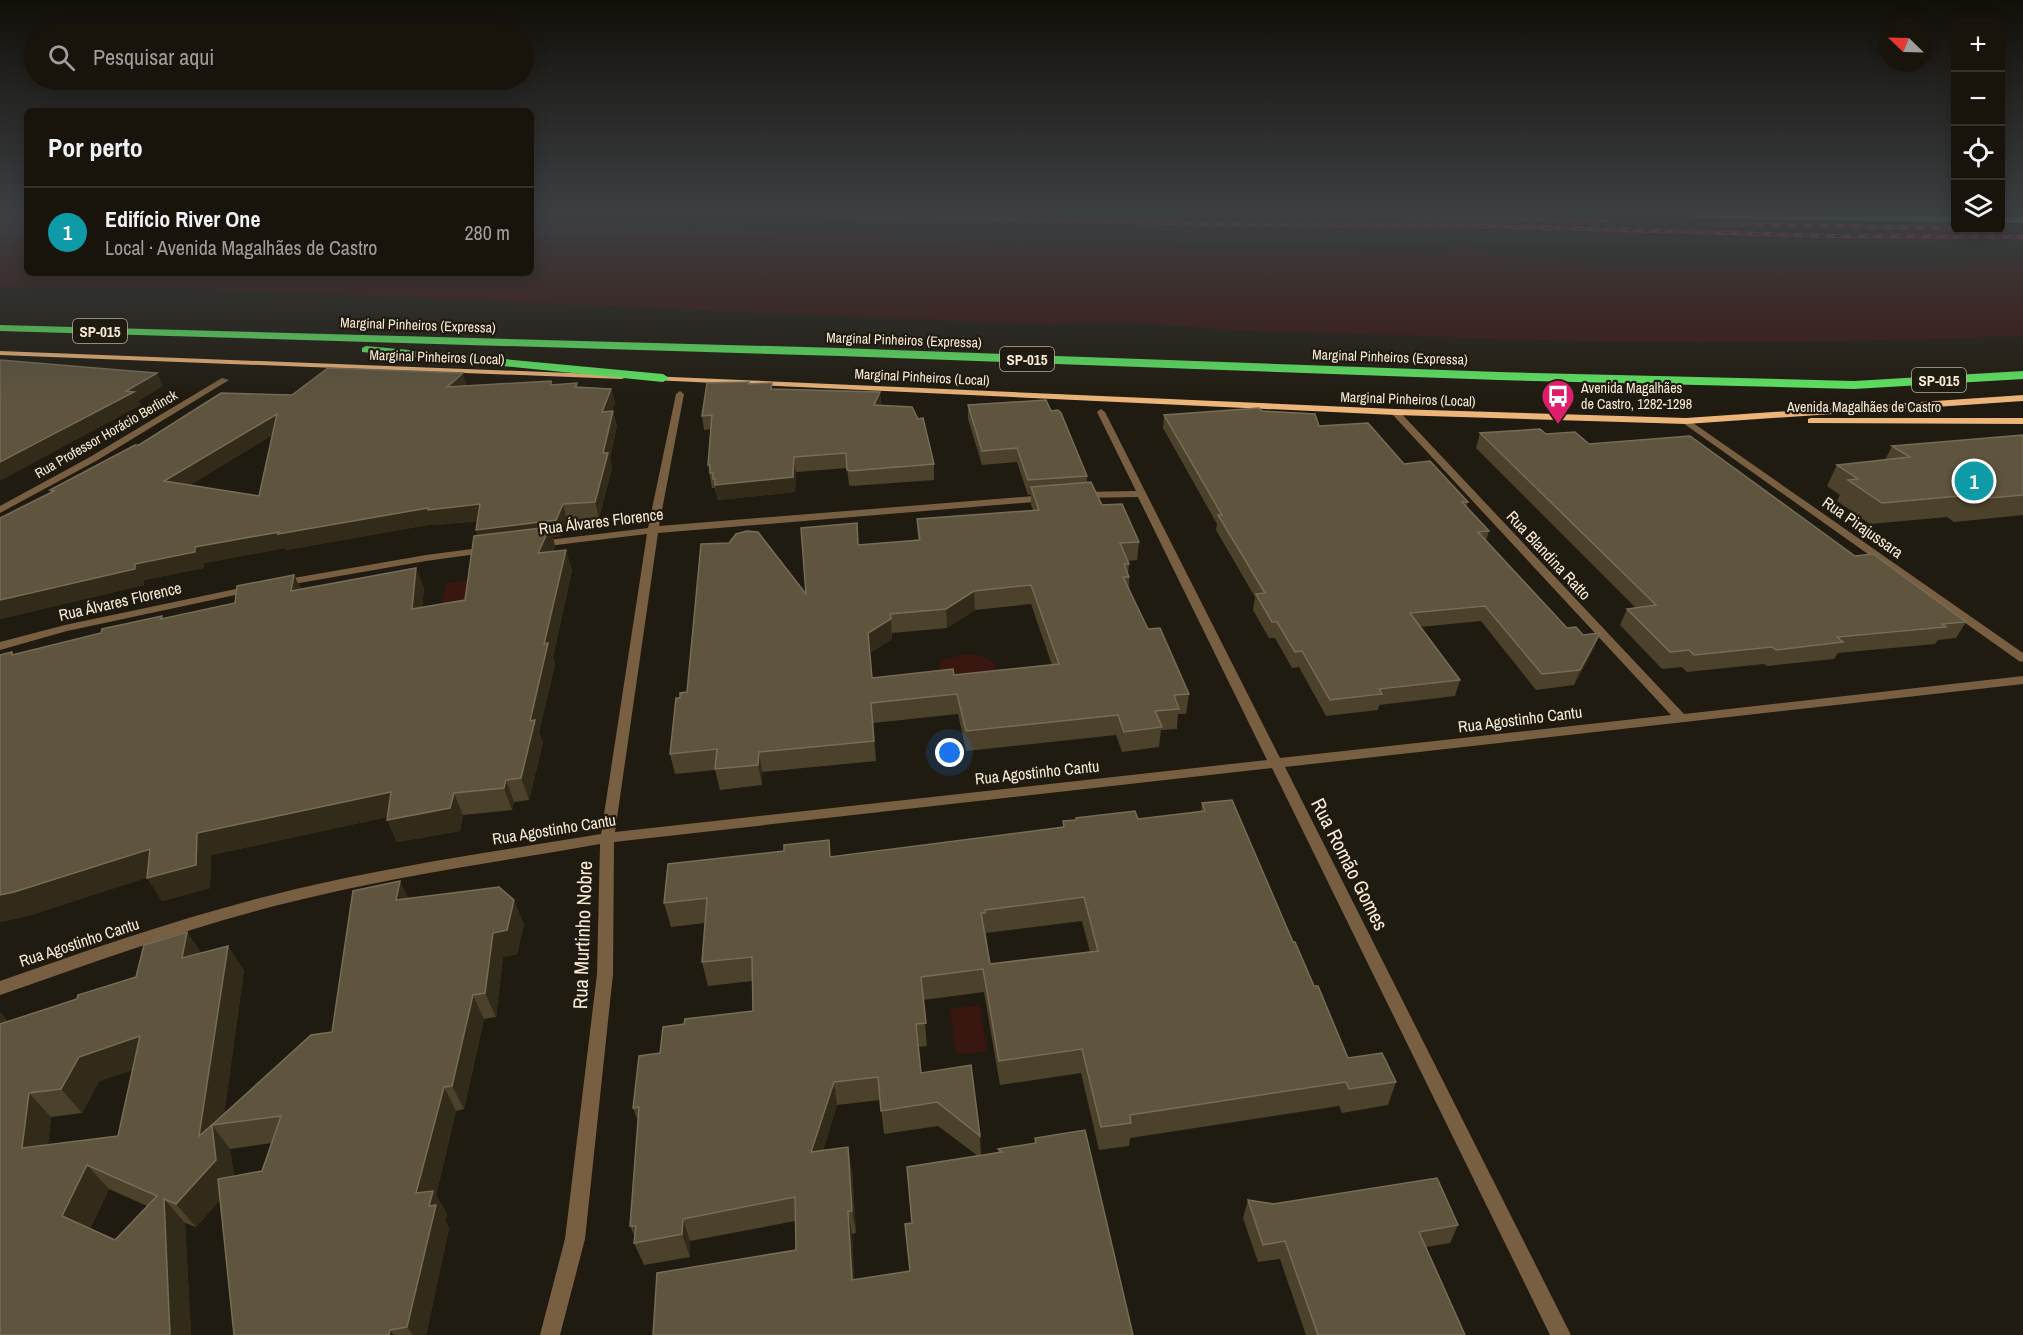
<!DOCTYPE html>
<html lang="pt">
<meta charset="utf-8">
<style>
body{margin:0;font-family:"Archivo Narrow",sans-serif;background:#25211a;color:#f1f3f6}
.controls{position:absolute;right:18px;top:18px;display:grid;overflow:hidden;border-radius:9px;box-shadow:0 3px 15px #0003}
.controls button{width:54px;height:54px;display:grid;place-items:center;padding:0;border:0;border-bottom:2px solid #36332d;background:#18140c;color:#f1f3f6;font:30px sans-serif}
.compass{position:absolute;left:1879px;top:18px;width:54px;height:54px;border-radius:50%;background:#18140c;box-shadow:0 3px 15px #0003;rotate:293deg}
.you{position:absolute;left:950px;top:753px;width:21px;height:21px;margin:-15px;border:4px solid #fff;border-radius:50%;background:#1a73e8;box-shadow:0 0 0 9px #1a73e833}
.badge{display:grid;place-items:center;width:39px;height:39px;border-radius:50%;background:#dc1e6b;color:#fff;font-size:20px;font-weight:700}
.pin{position:absolute;translate:-50% -50%;border:3px solid #fff;box-shadow:0 2px 6px #0006}
.list{margin:0;padding:0;list-style:none}
h2{display:flex;justify-content:space-between;align-items:center;height:78px;margin:0;padding:0 24px;font-size:26px}
h2 small{font-size:20px;font-weight:400;color:#9f9e9d}
.list li{display:grid;grid-template-columns:39px 1fr auto;gap:18px;align-items:center;box-sizing:border-box;height:90px;padding:0 24px;border-top:2px solid #36332d}
.list b{display:block;font-size:22px;white-space:nowrap}
.list p{margin:0;font-size:20px;white-space:nowrap;color:#9f9e9d}
.list em{font-size:20px;font-style:normal;color:#9f9e9d}
.icon{flex:none;width:33px;height:33px;fill:none;stroke:currentColor;stroke-width:2;stroke-linecap:round;stroke-linejoin:round}
.map{position:relative;flex:none;width:2023px;height:1335px;overflow:hidden}
.search{position:absolute;background:#18140c;box-shadow:0 3px 15px #0003;left:24px;top:24px;width:510px;height:66px;display:flex;align-items:center;gap:15px;box-sizing:border-box;padding:0 21px;border-radius:33px;color:#9f9e9d;font-size:22px}
.panel{position:absolute;background:#18140c;box-shadow:0 3px 15px #0003;left:24px;top:108px;width:510px;height:168px;border-radius:9px}
.map>svg:first-child{display:block}
.water{fill:#3a1610}
.lines{fill:none;stroke-linecap:round;stroke-linejoin:round}
.street{fill:#795f41;fill-rule:evenodd}
.secondary{fill:#edb579;fill-rule:evenodd}
.highway{fill:#60e963;fill-rule:evenodd}
.rail-casing{stroke:#dc1e6b;stroke-width:4}
.rail{stroke:#201b10;stroke-width:2;stroke-dasharray:8;stroke-linecap:butt}
.wall{fill:#4c422c;fill-rule:evenodd}
.shaded-wall{fill:#332b19}
.building{fill:#5f543e;stroke:#776c56;stroke-width:1.5;fill-rule:evenodd}
.labels{text-anchor:middle;dominant-baseline:central;stroke-width:4.5;stroke-linejoin:round;paint-order:stroke}
.far-street-label{font-size:14px;fill:#f9ebd5;stroke:#201b10}
.far-poi-label{font-size:14px;fill:#f9ebd5;stroke:#201b10;text-anchor:start}
.shield{fill:#201b10;stroke:#b8ad9a;stroke-width:1.5}
.shield-label{font-size:15px;font-weight:bold;fill:#f9ebd5}
.street-label{font-size:16px;fill:#f9ebd5;stroke:#201b10}
.near-street-label{font-size:20px;fill:#f9ebd5;stroke:#201b10}
</style>
<div class="map">
<svg width="2023" height="1335" viewBox="0 0 2023 1335">
<rect width="100%" height="100%" fill="#201b10"/>
<!-- water -->
<g class="water">
<path d="M0 215H27V273H531V224L864 235 1035 244 1440 254 1450 252V247L1458 244 1469 245 1489 254 1538 259 1673 268 2023 262V336C1828 343 1634 345 1439 337 1366 334 1293 333 1220 329 1166 326 1110 318 1055 325L181 288 0 287Z"/>
<polygon points="473,580 465,613 438,616 447,583"/>
<path d="M967 654 984 657 995 664 996 668C981 680 954 676 939 668L941 660Z"/>
<polygon points="980,1005 987,1051 956,1055 950,1009"/>
</g>
<g class="lines">
<!-- street -->
<g class="street">
<polygon points="222,378 229,380 96,461 0,513 0,506 90,457"/>
<path d="M680 391 684 394 659 526 1046 495 1051 498 1046 501 658 533 615 832 1267 760 1138 497 1081 498 1076 495 1081 492 1136 491 1097 412 1101 409 1105 412 1280 758 1671 715 1392 414 1391 412 1395 409 1398 410 1684 714 2023 676V684L1285 767 1571 1335H1550L1272 768 614 842 613 974 585 1239 560 1335H540L565 1239 597 974 600 844C498 862 395 876 295 901 195 925 98 961 0 995V981C97 947 195 913 296 889 396 865 499 851 601 834L647 534 540 547 535 544 540 541 648 528 676 394Z"/>
<polygon points="1686,418 2023,653 2023,662 2019,661 1683,423 1683,419"/>
<polygon points="487,547 492,550 491,552 426,561 282,586 277,583 282,580 426,555"/>
<polygon points="250,586 254,587 255,589 254,591 67,631 0,650 0,642 65,625"/>
</g>
<!-- secondary -->
<g class="secondary">
<polygon points="0,351 622,375 626,377 622,379 0,355"/>
<polygon points="649,376 1395,409 1686,418 2023,395 2023,401 1686,424 1395,415 652,380 649,380"/>
<polygon points="1811,418 2023,418 2023,424 1808,423 1808,419"/>
</g>
<!-- highway -->
<g class="highway">
<polygon points="1692,215 1956,216 1956,222 1696,218"/>
<polygon points="2000,216 2023,217 2023,223 2000,222"/>
<polygon points="0,325 840,348 1499,372 1854,381 2023,371 2023,379 1854,389 1499,380 840,356 0,331"/>
<polygon points="366,346 663,374 669,378 663,382 362,352 362,348"/>
</g>
<defs>
<g id="rail">
<polyline points="823,215 877,216"/>
<polyline points="1368,215 1605,221"/>
<polyline points="922,217 1202,224 1484,226 1835,236 2023,237"/>
<polyline points="1716,224 1956,228"/>
</g>
</defs>
<!-- rail casing -->
<use href="#rail" class="rail-casing"/>
<!-- rail -->
<use href="#rail" class="rail"/>
</g>
<!-- wall -->
<g class="wall">
<polygon points="862,215 989,215 989,216 940,215 937,223 862,221"/>
<path d="M551 381 552 385 577 383 578 387 611 389 615 403 611 412 613 411 617 426 610 458 612 468 599 518 567 520 560 536 553 537 555 546 553 551 572 570 553 657 555 664 539 732 543 742 529 800 514 802 512 810 463 815 460 831 397 842 387 820V817L211 855 210 888 162 901 147 877 31 915 0 922V655H14L101 633 162 616 163 619 235 603 294 575 301 589 424 588 422 607 465 600 478 536 476 530 478 521 434 525 433 524 286 550 285 548 204 563 203 568 144 580V585L0 619V518L51 492 50 490 139 445 292 395ZM272 435 259 496 190 485Z"/>
<polygon points="772,383 772,389 880,392 881,405 934,464 934,480 852,486 849,485 847,468 796,472 795,492 718,500 715,488 712,488 708,465 711,429 704,430 702,416 749,384"/>
<path d="M968 405 1051 411 1087 476V483L1102 505 1139 542 1137 560 1128 561 1129 564 1128 574 1129 577V590L1148 629 1189 694 1186 714H1178L1177 729 1161 730 1159 747 1122 752 1116 735 966 751 958 714 873 723 876 761 762 772V785L720 790 715 770 675 774 670 754 680 698 806 594 859 545 918 540 917 519 1033 510 1031 505V495H1028L1017 462 982 465 968 419ZM1031 604 1052 665 954 675 872 678 870 653 892 639V633L947 628 975 610Z"/>
<polygon points="1262,411 1319,426 1404,464 1468,502 1466,507 1489,531 1486,541 1567,628 1583,635 1600,633 1594,648 1574,685 1536,690 1481,621 1420,627 1460,680 1455,696 1379,705 1378,710 1326,716 1299,667 1292,668 1275,638 1269,638 1253,610 1255,597 1216,530 1217,524 1163,428 1164,415"/>
<polygon points="1480,433 1546,434 1589,444 1855,556 1966,622 1956,638 1938,640 1935,644 1838,653 1834,659 1767,666 1764,664 1687,672 1682,667 1662,669 1620,625 1627,609 1636,608 1476,448"/>
<polygon points="2023,435 2023,515 1954,522 1947,517 1870,524 1837,501 1840,495 1827,486 1837,465 1885,460 1892,446"/>
<path d="M1202 803 1293 942 1314 986 1348 1058 1396 1082 1388 1105 1342 1113 1339 1106 1130 1138 1129 1146 1099 1150 1081 1073 1000 1085 984 992 923 1000 927 1046 918 1047 921 1073 980 1136 981 1156 998 1153V1149L1035 1143V1138L1133 1335H653L796 1250 795 1221 690 1241V1257L644 1265 634 1243 635 1237 630 1226 638 1121 633 1108 660 1053 684 1024 753 1011 752 981 708 986 702 962 705 923 671 927 664 903 831 857 1063 827V821L1138 819 1201 812ZM1082 921 1090 952 990 964 986 933ZM880 1100 884 1134 938 1126 978 1156 912 1223 910 1271 854 1280 852 1234 856 1233 852 1170 823 1150 837 1105Z"/>
<path d="M408 898 524 924 517 954 503 957 496 1017 484 1019 464 1109 456 1111 436 1195 447 1214 445 1221 449 1228 426 1335H234L220 1200 196 1227 185 1223 191 1335H0V1012L8 1022 77 999 136 977 187 932 201 953 244 970 224 1114 332 1032ZM132 1070 118 1136 48 1145 51 1117 82 1113 99 1081ZM272 1143 262 1171 234 1176 230 1149ZM109 1189 147 1206 115 1240 90 1229Z"/>
<polygon points="1248,1200 1458,1225 1450,1243 1426,1247 1465,1335 1306,1335 1280,1259 1258,1262 1243,1218"/>
</g>
<!-- shaded-wall -->
<g class="shaded-wall">
<polygon points="157,373 163,386 139,401 141,405 0,481 0,462"/>
<polygon points="463,373 467,387 447,387"/>
<polygon points="611,389 615,403 605,427 602,412"/>
<polygon points="880,392 881,406 874,405"/>
<polygon points="613,411 617,426 610,458 612,468 599,518 595,502 603,453"/>
<polygon points="277,414 283,428 171,497 164,481"/>
<polygon points="794,457 796,472 795,492 718,500 715,485"/>
<polygon points="480,504 485,520 434,525 433,524 286,550 285,548 204,563 203,568 144,580 144,585 0,619 0,600 135,564 195,547 428,508"/>
<polygon points="563,504 567,520 560,536 553,537 555,546 544,573 482,546 476,530"/>
<polygon points="566,550 572,570 553,657 555,664 539,732 543,742 529,800 521,778 530,721 544,644"/>
<polygon points="416,568 424,588 420,630 412,609"/>
<polygon points="294,575 303,595 291,591"/>
<polygon points="974,591 975,610 947,628 946,609"/>
<polygon points="891,619 892,639 870,653 868,633"/>
<polygon points="1600,633 1594,648 1574,685 1580,670"/>
<polygon points="759,752 762,772 762,785 758,765"/>
<polygon points="506,780 514,802 512,810 504,788"/>
<polygon points="391,792 401,814 211,855 210,888 162,901 147,878 197,833"/>
<polygon points="454,793 463,815 460,831 397,842 387,820"/>
<polygon points="150,849 165,872 31,915 0,922 0,895"/>
<polygon points="400,881 412,905 396,900"/>
<polygon points="514,900 524,924 517,954 503,957 496,1017 485,993 493,933"/>
<polygon points="187,932 204,957 182,958"/>
<polygon points="228,946 244,970 223,1124 212,1125 230,1149 235,1183 196,1227 176,1204 199,1136"/>
<polygon points="473,995 484,1019 464,1109 452,1086"/>
<polygon points="0,1012 18,1033 0,1032"/>
<polygon points="140,1036 159,1061 99,1081 82,1113 61,1089 79,1057"/>
<polygon points="834,1082 837,1105 816,1175 811,1152"/>
<polygon points="444,1087 456,1111 436,1195 447,1214 445,1221 449,1228 426,1335 413,1335 407,1327 416,1193"/>
<polygon points="29,1093 51,1117 45,1172 22,1148"/>
<polygon points="848,1147 852,1170 856,1233 852,1211"/>
<polygon points="87,1165 109,1189 85,1239 62,1216"/>
<polygon points="164,1199 185,1223 191,1335 170,1335"/>
<polygon points="848,1211 852,1234 856,1302 852,1280"/>
<polygon points="683,1219 690,1241 690,1257 682,1234"/>
<polygon points="390,1330 394,1335 389,1335"/>
</g>
<!-- building -->
<g class="building">
<polygon points="0,360 157,373 126,391 134,392 0,462"/>
<path d="M328 368 463 373 447 387 551 381V385L577 383 575 387 611 389 602 412 613 411 603 453H608L595 502 563 504 556 520 476 530 480 504 428 510V508L278 534 279 532 195 547V552L135 564V569L0 600V518L54 491 50 490 135 445H139L221 393 292 395ZM277 414 259 496 164 481Z"/>
<polygon points="749,382 748,384 772,383 771,389 880,392 874,405 912,407 918,419 923,418 934,464 850,471 847,470 846,453 794,457 793,477 715,485 715,479 713,479 713,473 710,473 710,465 708,465 712,415 702,416 707,383"/>
<polygon points="1046,400 1051,411 1058,410 1061,413 1087,476 1028,480 1017,448 982,451 968,405"/>
<polygon points="1259,408 1262,411 1315,414 1319,426 1368,423 1404,464 1430,461 1468,502 1462,502 1489,531 1478,532 1567,628 1576,627 1583,635 1600,633 1580,670 1542,674 1485,606 1410,613 1460,680 1379,689 1382,694 1330,700 1302,651 1295,652 1277,622 1272,622 1256,594 1265,593 1218,515 1222,515 1164,415"/>
<polygon points="1540,429 1546,434 1575,432 1589,444 1690,436 1855,556 1873,554 1966,622 1942,624 1946,627 1837,637 1843,642 1776,650 1772,647 1694,655 1689,650 1670,652 1627,609 1656,605 1480,433"/>
<polygon points="2023,435 2023,495 1966,500 1959,496 1882,503 1848,480 1858,479 1837,465 1910,457 1892,446"/>
<path d="M1091 482 1102 505 1122 504 1139 542 1120 543 1129 564H1124L1129 577H1123L1148 629 1160 628 1189 694 1174 695 1179 709 1155 711 1162 727 1124 732 1118 715 966 731 957 694 871 703 874 741 759 752 758 765 715 769 717 749 670 754 676 698H680V693L687 692 701 544 729 543 736 534 747 531 758 532 806 594 801 528 857 523 858 545 920 540 917 519 1039 510 1031 487ZM1031 585 1059 664 954 675 953 669 872 678 868 633 891 619 890 614 946 609 974 591Z"/>
<polygon points="550,527 538,553 566,550 544,644 548,643 530,721 535,720 521,778 506,780 504,788 454,793 450,808 387,820 391,792 197,833 196,865 147,878 150,849 14,892 0,895 0,655 12,652 12,655 101,633 102,629 162,616 161,619 235,603 237,586 294,575 291,591 416,568 412,609 465,600 474,536"/>
<path d="M1232 800 1293 942H1295L1314 986H1318L1348 1058 1382 1053 1396 1082 1349 1089 1346 1082 1130 1115 1131 1123 1101 1127 1082 1049 999 1061 983 969 921 977 926 1023 916 1024 921 1073 971 1065 980 1136 937 1102 881 1111 878 1077 834 1082 811 1152 848 1147 852 1211H848L852 1280 910 1271 905 1224 912 1223 907 1167 1002 1152 998 1149 1036 1143 1035 1138 1085 1130 1133 1335H653L657 1273 796 1250 795 1197 683 1219 682 1234 634 1243 636 1226H630L639 1107 633 1108 639 1056 660 1053 663 1027 684 1024 685 1019 753 1011 752 957 702 962 707 898 664 903 668 864 784 851V845L829 840 830 857 1064 827 1063 821 1076 820V818L1135 811 1138 819 1205 811 1202 803ZM1084 897 1098 951 990 964 981 913H985V910Z"/>
<polygon points="400,881 396,900 499,887 514,900 507,930 493,933 485,993 473,995 452,1086 444,1087 416,1193 433,1191 429,1206 436,1205 407,1327 390,1330 389,1335 234,1335 218,1179 262,1171 281,1116 212,1125 311,1035 332,1032 353,891"/>
<path d="M187 932 182 958 228 946 199 1136 212 1125 216 1160 176 1204 164 1199 170 1335H0V1024L77 999 78 995 136 977 144 945ZM140 1036 118 1136 22 1148 29 1093 61 1089 79 1057ZM87 1165 157 1196 115 1240 62 1216Z"/>
<polygon points="1437,1178 1458,1225 1419,1232 1465,1335 1318,1335 1285,1241 1263,1245 1248,1200 1273,1204"/>
</g>
<!-- sky -->
<linearGradient id="sky" x2="0" y2="1"><stop stop-color="#120f09"/><stop offset="0.53" stop-color="#3c3f42"/><stop offset="1" stop-color="#3c3f42" stop-opacity="0"/></linearGradient>
<rect width="2023" height="402" fill="url(#sky)"/>
<!-- icons -->
<defs>
<symbol id="bus-pin" viewBox="-11 -11 22 30"><path d="M0 17L-7.5 6A9.5 9.5 0 1 1 7.5 6Z" fill="#dc1e6b" stroke="#201b10"/><path d="M-5-6H5V4H4V6H2V4H-2V6H-4V4H-5ZM-3.5-4V0h7V-4ZM-3.5 1.2v1.5H-2V1.2ZM2 1.2v1.5H3.5V1.2Z" fill="#fff"/></symbol>
</defs>
<g fill-rule="evenodd">
<use href="#bus-pin" x="1539" y="377" width="38" height="52"/>
</g>
<g class="labels">
<!-- far-street labels -->
<g class="far-street-label">
<text transform="translate(418 325) rotate(2)">Marginal Pinheiros (Expressa)</text>
<text transform="translate(904 340) rotate(2)">Marginal Pinheiros (Expressa)</text>
<text transform="translate(437 357) rotate(2)">Marginal Pinheiros (Local)</text>
<text transform="translate(1390 357) rotate(2)">Marginal Pinheiros (Expressa)</text>
<text transform="translate(922 377) rotate(3)">Marginal Pinheiros (Local)</text>
<text transform="translate(1408 399) rotate(2)">Marginal Pinheiros (Local)</text>
<text x="1864" y="407">Avenida Magalhães de Castro</text>
<text transform="translate(106 434) rotate(-30)">Rua Professor Horácio Berlinck</text>
</g>
<!-- far-poi labels -->
<g class="far-poi-label">
<text x="1581" y="388">Avenida Magalhães<tspan x="1581" dy="16">de Castro, 1282-1298</tspan></text>
</g>
<!-- shield labels -->
<g class="shield">
<rect x="73" y="319" width="54" height="24" rx="4.5"/>
<rect x="1000" y="347" width="54" height="24" rx="4.5"/>
<rect x="1912" y="368" width="54" height="24" rx="4.5"/>
</g>
<g class="shield-label">
<text x="100" y="331">SP-015</text>
<text x="1027" y="359">SP-015</text>
<text x="1939" y="380">SP-015</text>
</g>
<!-- street labels -->
<g class="street-label">
<text transform="translate(601 521) rotate(-7)">Rua Álvares Florence</text>
<text transform="translate(1863 527) rotate(35)">Rua Pirajussara</text>
<text transform="translate(1549 555) rotate(47)">Rua Blandina Ratto</text>
<text transform="translate(120 601) rotate(-13)">Rua Álvares Florence</text>
<text transform="translate(1520 719) rotate(-7)">Rua Agostinho Cantu</text>
<text transform="translate(1037 772) rotate(-6)">Rua Agostinho Cantu</text>
<text transform="translate(554 829) rotate(-9)">Rua Agostinho Cantu</text>
<text transform="translate(79 942) rotate(-18)">Rua Agostinho Cantu</text>
</g>
<!-- near-street labels -->
<g class="near-street-label">
<text transform="translate(1350 864) rotate(63)">Rua Romão Gomes</text>
<text transform="translate(582 935) rotate(-88)">Rua Murtinho Nobre</text>
</g>
</g>
</svg>
<div class="controls">
<button>+</button>
<button>−</button>
<button><svg class="icon" aria-label="locate" viewBox="0 0 24 24"><circle cx="12" cy="12" r="6"/><path d="M12 2v4M12 18v4M2 12h4M18 12h4"/></svg></button>
<button><svg class="icon" aria-label="layers" viewBox="0 0 24 24"><path d="M12 4l9 5-9 5-9-5zM3 14l9 5 9-5"/></svg></button>
</div>
<svg class="compass" viewBox="-18 -18 36 36"><path d="M0-13l5 13h-10z" fill="#e53935"/><path d="M0 13l5-13h-10z" fill="#9f9e9d"/></svg>
<div class="you"></div>
<div class="pin badge" style="left:1974px;top:481px;background:#0f9aa8">1</div>
<div class="search"><svg class="icon" aria-label="search" viewBox="0 0 24 24"><circle cx="10" cy="10" r="6"/><path d="M15 15l6 6"/></svg>Pesquisar aqui</div>
<section class="panel">
<h2>Por perto<small></small></h2>
<ul class="list">
<li><span class="badge" style="background:#0f9aa8">1</span><div><b>Edifício River One</b><p>Local · Avenida Magalhães de Castro</p></div><em>280 m</em></li>
</ul>
</section>
</div>
